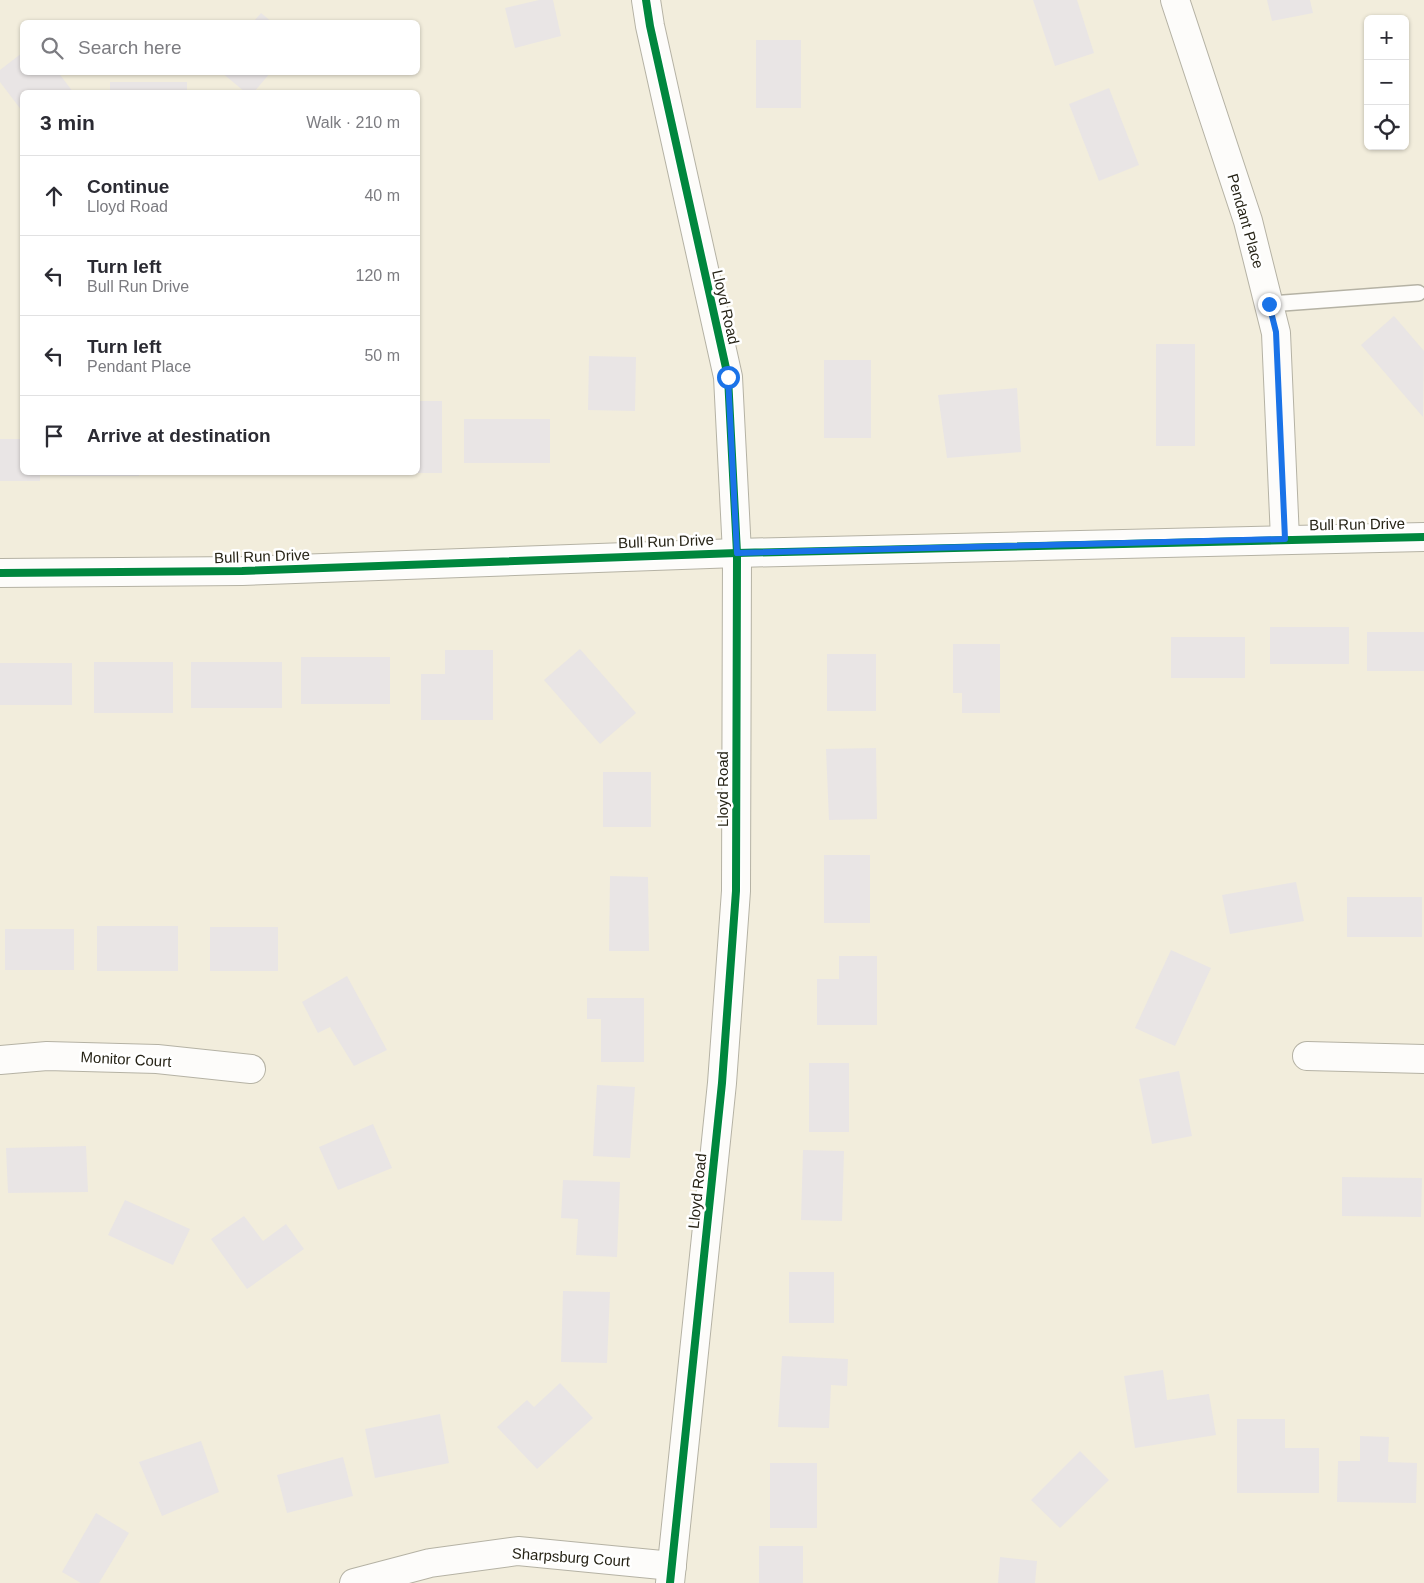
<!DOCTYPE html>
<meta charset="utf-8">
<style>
body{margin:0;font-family:Arial,sans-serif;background:#f7f7f7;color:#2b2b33}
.controls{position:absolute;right:15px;top:15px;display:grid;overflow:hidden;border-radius:8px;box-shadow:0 1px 4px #0004}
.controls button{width:45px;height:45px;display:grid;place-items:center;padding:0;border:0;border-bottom:1px solid #e1e1e2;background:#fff;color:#2b2b33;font:25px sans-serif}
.stop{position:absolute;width:15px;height:15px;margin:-11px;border:4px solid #1a73e8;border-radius:50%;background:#fff}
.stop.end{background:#1a73e8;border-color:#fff;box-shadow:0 1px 5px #0008}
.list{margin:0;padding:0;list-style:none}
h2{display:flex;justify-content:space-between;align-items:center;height:65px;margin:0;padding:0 20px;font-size:21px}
h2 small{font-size:16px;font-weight:400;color:#7c7c81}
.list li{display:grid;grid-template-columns:32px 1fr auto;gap:15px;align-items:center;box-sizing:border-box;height:80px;padding:0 20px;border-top:1px solid #e1e1e2}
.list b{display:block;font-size:19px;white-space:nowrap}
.list p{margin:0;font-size:16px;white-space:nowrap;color:#7c7c81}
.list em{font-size:16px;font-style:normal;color:#7c7c81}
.icon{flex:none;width:28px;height:28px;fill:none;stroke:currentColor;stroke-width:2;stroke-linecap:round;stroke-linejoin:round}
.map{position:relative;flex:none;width:1424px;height:1583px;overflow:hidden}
.search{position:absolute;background:#fff;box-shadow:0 1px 4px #0004;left:20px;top:20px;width:400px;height:55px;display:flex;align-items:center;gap:12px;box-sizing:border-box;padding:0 18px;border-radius:8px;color:#7c7c81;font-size:19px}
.panel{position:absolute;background:#fff;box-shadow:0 1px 4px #0004;left:20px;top:90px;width:400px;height:385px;border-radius:8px}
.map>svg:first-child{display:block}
.building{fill:#e9e5e5}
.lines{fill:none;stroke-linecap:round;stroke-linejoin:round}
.lane-casing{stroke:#b5b2a4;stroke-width:18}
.street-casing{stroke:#b5b2a4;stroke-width:30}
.lane{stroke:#fdfcfa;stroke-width:15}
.street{stroke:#fdfcfa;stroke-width:28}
.cycleway-casing{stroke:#fff;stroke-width:11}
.cycleway{stroke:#00873e;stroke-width:8}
.route{stroke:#1a73e8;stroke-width:6}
.labels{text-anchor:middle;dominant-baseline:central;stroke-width:5;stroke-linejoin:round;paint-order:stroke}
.street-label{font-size:15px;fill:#272417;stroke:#fff}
</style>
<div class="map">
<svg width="1424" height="1583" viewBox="0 0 1424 1583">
<rect width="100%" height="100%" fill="#f2eddc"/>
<!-- building -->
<g class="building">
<polygon points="539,0 553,0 561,36 515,48 505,8"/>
<polygon points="1033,0 1077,0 1094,53 1055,66"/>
<polygon points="1267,0 1310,0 1313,13 1272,21"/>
<polygon points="261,13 272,22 253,22"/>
<rect x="756" y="40" width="45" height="68"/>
<polygon points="22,53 22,72 58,72 73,92 22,92 22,111 0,82 0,70"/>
<polygon points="221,72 271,72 254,92 245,92"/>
<rect x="110" y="82" width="77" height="10"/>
<polygon points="1109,88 1139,165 1099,181 1069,104"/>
<polygon points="1394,316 1424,351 1423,417 1361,345"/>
<rect x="1156" y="344" width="39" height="102"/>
<polygon points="589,356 636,357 635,411 588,410"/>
<rect x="824" y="360" width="47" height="78"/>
<polygon points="1017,388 1021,452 947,458 938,395"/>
<rect x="418" y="401" width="24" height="72"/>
<rect x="464" y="419" width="86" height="44"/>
<polygon points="0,439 22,439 22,472 40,472 40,481 0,481"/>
<rect x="60" y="472" width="79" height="4"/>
<rect x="1270" y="627" width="79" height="37"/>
<rect x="1367" y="632" width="57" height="39"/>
<rect x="1171" y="637" width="74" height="41"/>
<polygon points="953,644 1000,644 1000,713 962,713 962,693 953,693"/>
<polygon points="580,649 636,713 600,744 544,680"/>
<polygon points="445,650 493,650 493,720 421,720 421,674 445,674"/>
<rect x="827" y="654" width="49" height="57"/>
<rect x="301" y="657" width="89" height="47"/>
<rect x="94" y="662" width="79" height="51"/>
<rect x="191" y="662" width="91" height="46"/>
<rect x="0" y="663" width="72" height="42"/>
<polygon points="876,748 877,819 829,820 826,749"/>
<rect x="603" y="772" width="48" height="55"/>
<rect x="824" y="855" width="46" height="68"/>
<polygon points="610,876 648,877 649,951 609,951"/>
<polygon points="1296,882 1304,921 1230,934 1222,895"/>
<rect x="1347" y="897" width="75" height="40"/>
<rect x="97" y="926" width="81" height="45"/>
<rect x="210" y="927" width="68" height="44"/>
<rect x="5" y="929" width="69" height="41"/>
<polygon points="1171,950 1211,968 1175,1046 1135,1028"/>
<polygon points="839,956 877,956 877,1025 817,1025 817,979 839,979"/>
<polygon points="347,976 387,1050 354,1066 330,1027 318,1033 302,1002"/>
<polygon points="587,998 644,998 644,1062 601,1062 601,1019 587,1019"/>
<rect x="809" y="1063" width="40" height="69"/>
<polygon points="1179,1071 1192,1136 1152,1144 1139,1079"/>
<polygon points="597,1085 635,1087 630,1158 593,1156"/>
<polygon points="373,1124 392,1168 338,1190 319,1147"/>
<polygon points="86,1146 88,1192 8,1193 6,1148"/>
<polygon points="803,1150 844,1151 842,1221 801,1220"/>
<polygon points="1342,1177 1422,1178 1421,1217 1342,1216"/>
<polygon points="563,1180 620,1182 617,1257 576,1255 578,1219 561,1218"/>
<polygon points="125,1200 190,1229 173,1265 108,1235"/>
<polygon points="244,1216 263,1241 286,1224 304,1249 247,1289 211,1239"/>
<rect x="789" y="1272" width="45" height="51"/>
<polygon points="563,1291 610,1292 607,1363 561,1362"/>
<polygon points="782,1356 848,1359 847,1386 831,1385 829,1428 778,1427"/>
<polygon points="1163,1370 1167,1400 1209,1394 1216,1435 1135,1448 1124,1376"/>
<polygon points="560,1383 593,1418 537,1469 497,1427 527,1400 534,1407"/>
<polygon points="440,1414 449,1463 375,1478 365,1429"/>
<polygon points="1237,1419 1285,1419 1285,1448 1319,1448 1319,1493 1237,1493"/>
<polygon points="1360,1436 1389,1437 1388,1462 1417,1463 1416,1503 1337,1502 1338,1461 1360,1461"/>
<polygon points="201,1441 219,1492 162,1516 139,1462"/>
<polygon points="1080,1451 1109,1480 1060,1528 1031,1500"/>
<polygon points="343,1457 353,1496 287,1513 277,1475"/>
<rect x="770" y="1463" width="47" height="65"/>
<polygon points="96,1513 129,1533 99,1583 81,1583 62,1572"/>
<rect x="759" y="1546" width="44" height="37"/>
<polygon points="1000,1557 1037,1561 1035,1583 998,1583"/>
</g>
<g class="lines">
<defs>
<polyline id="lane" points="1269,304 1418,293"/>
<g id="street">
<polyline points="646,0 650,26 728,377 737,553 736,891 722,1083 670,1583"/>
<polyline points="1175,0 1248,221 1276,333 1285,539"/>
<polyline points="0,573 242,571 737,553 1424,537"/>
<polyline points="1307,1056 1424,1059"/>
<polyline points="0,1060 47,1056 157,1059 251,1069"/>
<polyline points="354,1583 430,1563 518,1551 672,1566"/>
</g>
</defs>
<!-- lane casing -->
<use href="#lane" class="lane-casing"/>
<!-- street casing -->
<use href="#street" class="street-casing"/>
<!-- lane -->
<use href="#lane" class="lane"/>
<!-- street -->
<use href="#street" class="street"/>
<defs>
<g id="cycleway">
<polyline points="646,0 650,26 728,377 737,553 736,891 722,1083 670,1583"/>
<polyline points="0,573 242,571 737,553 1424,537"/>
</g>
</defs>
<!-- cycleway casing -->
<use href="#cycleway" class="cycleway-casing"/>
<!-- cycleway -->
<use href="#cycleway" class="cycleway"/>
</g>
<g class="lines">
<!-- route -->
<polyline class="route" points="728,377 737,553 1285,539 1276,332 1269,304"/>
</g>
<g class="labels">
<!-- street labels -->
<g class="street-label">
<text transform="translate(1246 221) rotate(74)">Pendant Place</text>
<text transform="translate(726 307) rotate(77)">Lloyd Road</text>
<text transform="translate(1357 524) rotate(-1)">Bull Run Drive</text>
<text transform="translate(666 541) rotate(-2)">Bull Run Drive</text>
<text transform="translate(262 556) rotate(-2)">Bull Run Drive</text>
<text transform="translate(722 789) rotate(-90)">Lloyd Road</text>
<text transform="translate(126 1059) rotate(3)">Monitor Court</text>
<text transform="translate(697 1191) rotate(-84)">Lloyd Road</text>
<text transform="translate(571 1557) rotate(4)">Sharpsburg Court</text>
</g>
</g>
</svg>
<div class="controls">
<button>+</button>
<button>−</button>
<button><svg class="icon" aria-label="locate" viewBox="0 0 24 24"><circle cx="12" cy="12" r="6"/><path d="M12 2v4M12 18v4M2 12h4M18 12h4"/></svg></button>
</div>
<div class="stop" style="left:728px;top:377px"></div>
<div class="stop end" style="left:1269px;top:304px"></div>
<div class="search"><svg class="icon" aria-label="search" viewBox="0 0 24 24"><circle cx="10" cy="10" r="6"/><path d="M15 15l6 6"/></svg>Search here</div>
<section class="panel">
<h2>3 min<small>Walk · 210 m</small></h2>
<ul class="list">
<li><svg class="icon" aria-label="ahead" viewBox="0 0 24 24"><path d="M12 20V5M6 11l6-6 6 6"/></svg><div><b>Continue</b><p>Lloyd Road</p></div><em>40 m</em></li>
<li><svg class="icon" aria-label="left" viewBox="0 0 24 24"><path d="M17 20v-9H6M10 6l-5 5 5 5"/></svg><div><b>Turn left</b><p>Bull Run Drive</p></div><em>120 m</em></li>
<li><svg class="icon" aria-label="left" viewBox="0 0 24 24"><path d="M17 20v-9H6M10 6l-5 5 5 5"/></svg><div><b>Turn left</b><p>Pendant Place</p></div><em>50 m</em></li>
<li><svg class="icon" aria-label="arrive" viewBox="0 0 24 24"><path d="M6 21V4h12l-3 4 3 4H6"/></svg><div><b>Arrive at destination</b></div></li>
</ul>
</section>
</div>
